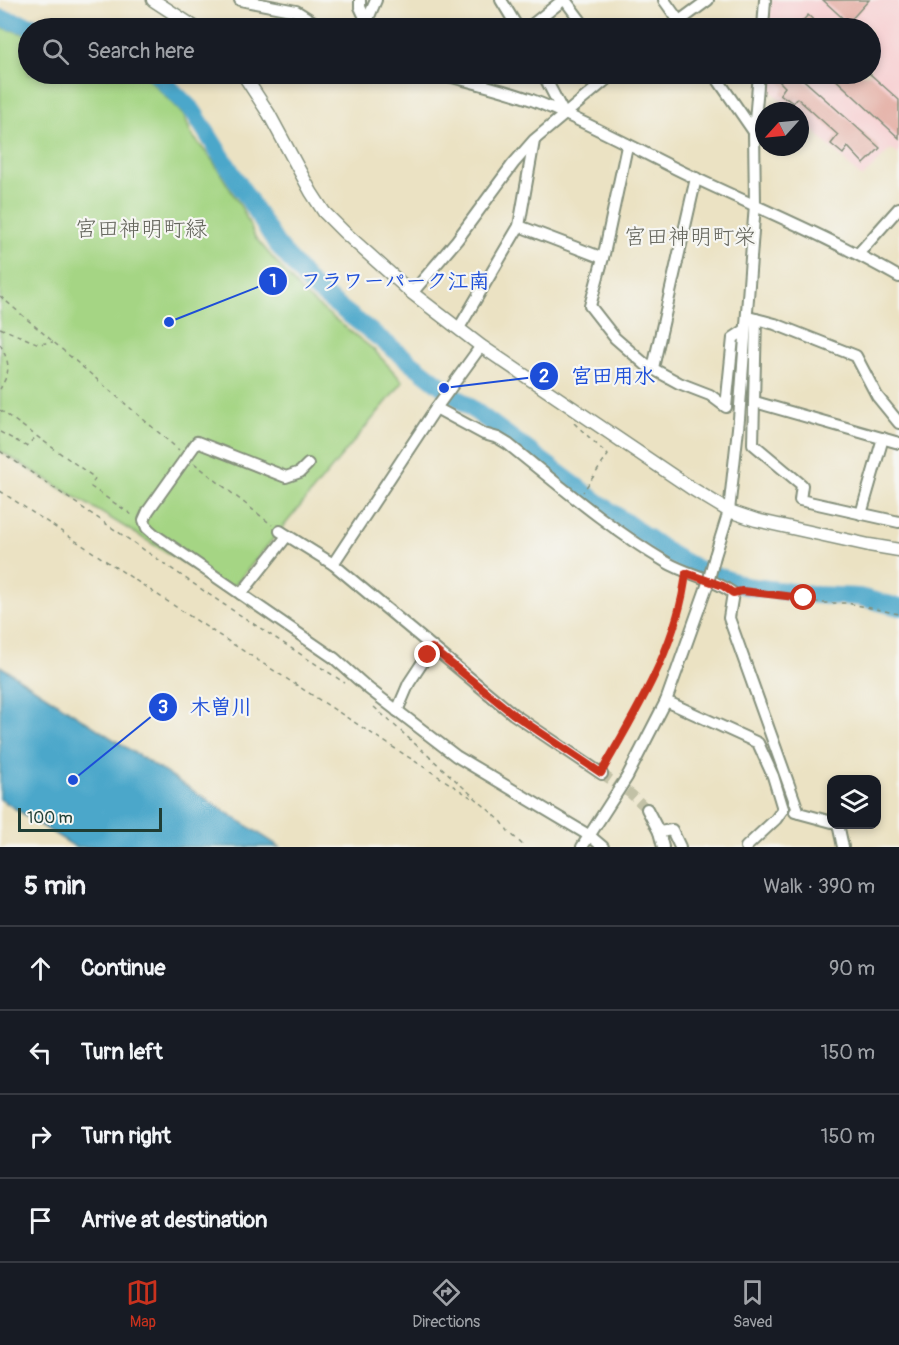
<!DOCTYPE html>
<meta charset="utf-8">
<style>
body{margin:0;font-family:Pangolin,"Klee One",sans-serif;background:#20242c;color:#f1f3f6}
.controls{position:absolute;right:18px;bottom:18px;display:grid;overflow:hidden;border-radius:12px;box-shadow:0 3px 9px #0003}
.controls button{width:54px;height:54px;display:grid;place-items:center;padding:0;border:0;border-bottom:2px solid #363941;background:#171b24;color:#f1f3f6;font:30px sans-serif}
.compass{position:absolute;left:755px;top:102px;width:54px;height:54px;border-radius:50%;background:#171b24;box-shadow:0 3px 9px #0003;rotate:243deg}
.scale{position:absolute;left:18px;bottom:15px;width:144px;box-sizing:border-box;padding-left:6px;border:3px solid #1f3d34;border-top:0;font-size:16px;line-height:21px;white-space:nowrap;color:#1f3d34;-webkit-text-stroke:4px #f6f6f2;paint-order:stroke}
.stop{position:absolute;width:18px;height:18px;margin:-14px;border:4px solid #c8321e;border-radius:50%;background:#fff}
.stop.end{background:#c8321e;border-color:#fff;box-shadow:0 2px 6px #0008}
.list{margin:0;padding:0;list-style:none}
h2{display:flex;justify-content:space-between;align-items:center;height:78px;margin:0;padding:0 24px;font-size:26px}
h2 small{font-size:20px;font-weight:400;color:#9ea1a6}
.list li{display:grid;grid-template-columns:39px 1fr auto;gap:18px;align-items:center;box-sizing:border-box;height:84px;padding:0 24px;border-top:2px solid #363941}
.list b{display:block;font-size:22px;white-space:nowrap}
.list em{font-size:20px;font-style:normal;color:#9ea1a6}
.icon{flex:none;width:33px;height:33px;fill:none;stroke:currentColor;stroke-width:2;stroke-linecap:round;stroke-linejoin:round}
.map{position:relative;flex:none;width:899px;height:847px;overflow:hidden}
.search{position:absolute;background:#171b24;box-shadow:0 3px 9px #0003;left:18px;right:18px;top:18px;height:66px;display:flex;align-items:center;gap:15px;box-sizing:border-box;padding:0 21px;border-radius:33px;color:#9ea1a6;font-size:22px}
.sheet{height:414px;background:#171b24}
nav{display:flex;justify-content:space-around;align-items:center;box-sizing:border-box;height:84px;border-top:2px solid #363941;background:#171b24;font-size:16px;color:#9ea1a6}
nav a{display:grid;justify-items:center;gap:3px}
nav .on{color:#c8321e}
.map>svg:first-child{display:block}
.built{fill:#f7cfd1}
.green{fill:#a5d584;stroke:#62895c;stroke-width:1.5}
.water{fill:#4ca7ca;stroke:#36727f;stroke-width:1.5}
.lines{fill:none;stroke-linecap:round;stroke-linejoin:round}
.river{stroke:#4ca7ca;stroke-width:18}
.building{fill:#e4afa5}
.minor-tunnel{stroke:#c2c1a6;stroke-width:10;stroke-dasharray:10 5;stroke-linecap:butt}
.minor-casing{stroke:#85907c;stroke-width:14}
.major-casing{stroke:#85907c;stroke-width:15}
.path{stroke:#85907c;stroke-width:1.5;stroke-dasharray:4.5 4.5;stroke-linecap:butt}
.minor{stroke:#fff;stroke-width:10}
.major{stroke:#fff;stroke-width:12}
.minor-bridge-casing{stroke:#85907c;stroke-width:14;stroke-linecap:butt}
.minor-bridge{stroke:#fff;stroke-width:10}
.route{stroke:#c8321e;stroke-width:8}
.labels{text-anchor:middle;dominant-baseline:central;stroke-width:4.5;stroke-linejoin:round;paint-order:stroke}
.quarter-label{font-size:22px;fill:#64655c;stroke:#f6f6f2}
.leader{fill:none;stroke:#1d4ed8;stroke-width:2}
.callout-dot{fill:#1d4ed8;stroke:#f6f6f2;stroke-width:2}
.mark-label{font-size:18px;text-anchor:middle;font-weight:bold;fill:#fff}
.callout-label{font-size:21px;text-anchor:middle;font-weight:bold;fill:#1d4ed8;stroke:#f6f6f2;stroke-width:4.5;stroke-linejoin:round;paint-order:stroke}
</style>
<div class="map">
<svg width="899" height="847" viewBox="0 0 899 847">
<rect width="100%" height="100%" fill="#f6f6f2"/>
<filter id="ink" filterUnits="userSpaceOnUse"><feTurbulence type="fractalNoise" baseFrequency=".0167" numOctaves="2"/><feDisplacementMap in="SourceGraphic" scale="12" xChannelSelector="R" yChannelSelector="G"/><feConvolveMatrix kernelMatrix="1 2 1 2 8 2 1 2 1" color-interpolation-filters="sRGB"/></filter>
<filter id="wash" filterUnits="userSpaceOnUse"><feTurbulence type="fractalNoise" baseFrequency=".008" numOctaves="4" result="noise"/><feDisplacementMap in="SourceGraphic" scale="24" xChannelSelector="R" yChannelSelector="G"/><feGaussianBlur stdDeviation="1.35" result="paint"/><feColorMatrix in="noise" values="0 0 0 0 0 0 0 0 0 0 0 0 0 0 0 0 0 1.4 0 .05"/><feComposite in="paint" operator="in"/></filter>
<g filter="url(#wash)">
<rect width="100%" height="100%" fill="#ebe2c3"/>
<!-- built -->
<polygon class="built" points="771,0 899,0 899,155 891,149 862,178 800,118 800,111 792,111 764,84 765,74 870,74 870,28 768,28"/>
<!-- green -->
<polygon class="green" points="0,27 28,35 28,74 139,74 147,77 185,117 191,134 213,161 243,210 255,237 303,294 374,350 403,382 230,591 0,451"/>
<!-- water -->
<polygon class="water" points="0,666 280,847 75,847 0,799"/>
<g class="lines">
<!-- river -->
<g class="river">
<polyline points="0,18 40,28"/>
<polyline points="156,74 193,111 276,243 312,286 444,388 603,506 672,555 696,568 745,586 816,595 859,597 899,607"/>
</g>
</g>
<g id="blocks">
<!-- building -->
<g class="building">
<polygon points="823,0 869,0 848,23"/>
<polygon points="808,15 822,28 796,28"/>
<polygon points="772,74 797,74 880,148 864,164 848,147 843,154 831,144 838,135 797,98 793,103 780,94 785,87"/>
<polygon points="830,74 870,74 899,100 899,138"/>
</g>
</g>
</g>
<g filter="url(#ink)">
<use href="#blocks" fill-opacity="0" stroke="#85907c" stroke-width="1.5"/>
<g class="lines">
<!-- minor-tunnel -->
<polyline class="minor-tunnel" points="602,774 631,794 647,809"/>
<defs>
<g id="minor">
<polyline points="240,0 296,11 323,28"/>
<polyline points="360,0 360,7 367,22"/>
<polyline points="501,0 518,28"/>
<polyline points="565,0 586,28"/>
<polyline points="664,0 684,28"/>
<polyline points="364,28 376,0"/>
<polyline points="528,28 563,0"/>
<polyline points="670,28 708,0"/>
<polyline points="763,28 765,0"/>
<path d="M440 74C471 82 502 89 532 100 587 121 640 152 693 177 763 210 833 239 899 277"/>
<polyline points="543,74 564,114"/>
<polyline points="714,74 754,132"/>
<polyline points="627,146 604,254 590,306 615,338 646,365 679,383 710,395 726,407 733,338 745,330"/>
<polyline points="519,226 603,258"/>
<polyline points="858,254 899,208"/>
<polyline points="412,293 457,240 513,164 534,140 613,74"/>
<polyline points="752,318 775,324 856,356 877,396 899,423"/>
<polyline points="756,319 753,444 802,485 800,500 899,522"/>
<polyline points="459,328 519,226 534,141"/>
<polyline points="653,368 696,178"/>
<polyline points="755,402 899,443"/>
<path d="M436 408 484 434 498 438 508 444C559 485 610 529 666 562 688 575 713 578 733 593L729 618 799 813"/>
<polyline points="308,464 300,472 286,477 197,442 148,511 144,520 147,528 155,535 334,658 369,689 456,756 590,836 603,847"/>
<polyline points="861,514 883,438"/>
<polyline points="280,531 333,564 513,714 602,774"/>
<polyline points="715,556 729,511 739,419 755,204 754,132 759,74"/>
<polyline points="333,564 436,408 481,346"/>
<polyline points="241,594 287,536"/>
<polyline points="666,701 758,743 773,776 783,809"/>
<polyline points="397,711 409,683 432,648"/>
<polyline points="647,809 659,832 663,847"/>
<polyline points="795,812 832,822"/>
<polyline points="838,824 843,847"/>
<polyline points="659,832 672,830 680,847"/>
<polyline points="582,847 627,777 666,701 707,586"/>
<polyline points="746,847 776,819 783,809"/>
</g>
<g id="major">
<polyline points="153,0 196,28"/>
<polyline points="243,74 269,114 311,192 324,212 344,232 412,293 481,346 691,488 729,511 756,520 869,545 899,550"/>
</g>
</defs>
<!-- minor casing -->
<use href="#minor" class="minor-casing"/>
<!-- major casing -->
<use href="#major" class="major-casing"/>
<!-- path -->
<g class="path">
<polyline points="0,296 179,450"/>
<polyline points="0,328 39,344 53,342"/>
<path d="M0 344C10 364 11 370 0 389"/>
<polyline points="0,410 95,478 91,487 135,517"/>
<polyline points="574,423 608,455 583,492"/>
<polyline points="0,432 26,446 36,437"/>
<polyline points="0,451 223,604 345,683"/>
<polyline points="194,463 272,525"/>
<polyline points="0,491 214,632 472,798"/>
<polyline points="743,591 805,598 821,603 847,603 899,614"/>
<polyline points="374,707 502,822 508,831 525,847"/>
<path d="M606 765C634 714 679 641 685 583"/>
</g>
<!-- minor -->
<use href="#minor" class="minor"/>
<!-- major -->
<use href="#major" class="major"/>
<defs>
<polyline id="minor-bridge" points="707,586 715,556"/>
</defs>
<!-- minor-bridge casing -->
<use href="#minor-bridge" class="minor-bridge-casing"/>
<!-- minor-bridge -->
<use href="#minor-bridge" class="minor-bridge"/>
</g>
</g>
<g class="lines" filter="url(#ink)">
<!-- route -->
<path class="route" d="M428 655 432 648 513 714 601 773C636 711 678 645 686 573L723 586 733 593 742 591 804 598"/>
</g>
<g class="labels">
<!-- quarter labels -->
<g class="quarter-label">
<text x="141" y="229">宮田神明町緑</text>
<text x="690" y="237">宮田神明町栄</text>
</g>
</g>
<!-- callouts -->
<path class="leader" d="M169 322L273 281M444 388L544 376M73 780L163 707"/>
<g class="callout-dot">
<circle cx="169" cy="322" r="6"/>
<circle cx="444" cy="388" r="6"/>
<circle cx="73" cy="780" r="6"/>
<circle cx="273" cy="281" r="15"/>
<circle cx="544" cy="376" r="15"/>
<circle cx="163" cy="707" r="15"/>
</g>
<g class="mark-label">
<text x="273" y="287">1</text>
<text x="544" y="382">2</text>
<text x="163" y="713">3</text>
</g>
<g class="callout-label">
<text x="395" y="288">フラワーパーク江南</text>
<text x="613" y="383">宮田用水</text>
<text x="221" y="714">木曽川</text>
</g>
</svg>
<div class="controls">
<button><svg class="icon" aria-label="layers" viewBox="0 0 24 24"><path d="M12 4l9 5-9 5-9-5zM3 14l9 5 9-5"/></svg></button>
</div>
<svg class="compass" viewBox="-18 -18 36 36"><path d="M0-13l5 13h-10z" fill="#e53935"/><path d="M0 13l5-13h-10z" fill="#9ea1a6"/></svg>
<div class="scale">100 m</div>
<div class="stop" style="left:804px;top:598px"></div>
<div class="stop end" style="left:428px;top:655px"></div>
<div class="search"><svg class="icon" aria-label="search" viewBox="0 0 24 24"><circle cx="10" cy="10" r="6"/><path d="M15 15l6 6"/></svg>Search here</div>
</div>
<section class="sheet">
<h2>5 min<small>Walk · 390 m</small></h2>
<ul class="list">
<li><svg class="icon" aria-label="ahead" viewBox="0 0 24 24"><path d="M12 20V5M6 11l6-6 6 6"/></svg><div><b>Continue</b></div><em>90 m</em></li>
<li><svg class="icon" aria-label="left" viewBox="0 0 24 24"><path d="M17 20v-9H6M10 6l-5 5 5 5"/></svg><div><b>Turn left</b></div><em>150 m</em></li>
<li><svg class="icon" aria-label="right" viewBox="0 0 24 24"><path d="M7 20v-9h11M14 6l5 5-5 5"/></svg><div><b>Turn right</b></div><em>150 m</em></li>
<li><svg class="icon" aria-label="arrive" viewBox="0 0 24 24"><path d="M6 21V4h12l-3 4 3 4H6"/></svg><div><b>Arrive at destination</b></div></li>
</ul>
</section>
<nav>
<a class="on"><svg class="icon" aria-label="map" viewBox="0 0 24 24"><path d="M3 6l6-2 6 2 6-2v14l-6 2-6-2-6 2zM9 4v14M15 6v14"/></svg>Map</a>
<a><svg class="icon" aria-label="directions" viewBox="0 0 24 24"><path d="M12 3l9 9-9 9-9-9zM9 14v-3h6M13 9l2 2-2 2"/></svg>Directions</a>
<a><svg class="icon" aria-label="saved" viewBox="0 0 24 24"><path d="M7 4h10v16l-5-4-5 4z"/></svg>Saved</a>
</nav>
